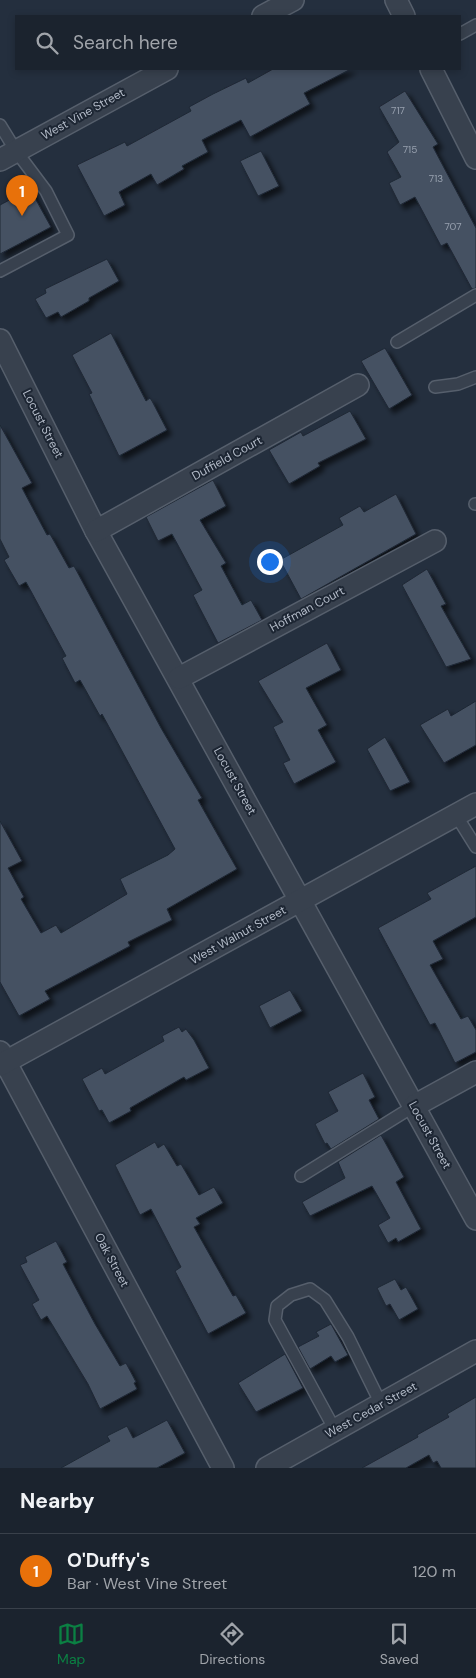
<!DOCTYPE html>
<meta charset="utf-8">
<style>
body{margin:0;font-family:"DM Sans",sans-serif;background:#242b36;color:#f1f3f6}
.you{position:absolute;left:269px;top:561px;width:18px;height:18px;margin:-12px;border:4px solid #fff;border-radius:50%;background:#1a73e8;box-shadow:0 0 0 8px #1a73e833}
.badge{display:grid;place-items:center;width:32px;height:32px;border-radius:50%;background:#0b8043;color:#fff;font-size:16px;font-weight:700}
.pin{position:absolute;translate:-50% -41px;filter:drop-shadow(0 1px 2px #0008)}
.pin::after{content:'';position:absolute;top:26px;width:18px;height:15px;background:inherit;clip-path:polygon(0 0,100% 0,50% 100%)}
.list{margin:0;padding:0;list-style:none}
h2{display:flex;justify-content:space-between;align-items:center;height:65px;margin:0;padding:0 20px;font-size:21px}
h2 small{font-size:16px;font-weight:400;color:#a0a4aa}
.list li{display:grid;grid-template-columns:32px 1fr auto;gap:15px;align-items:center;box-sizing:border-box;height:75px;padding:0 20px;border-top:1px solid #39404a}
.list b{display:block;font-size:19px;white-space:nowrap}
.list p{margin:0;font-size:16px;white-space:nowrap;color:#a0a4aa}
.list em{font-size:16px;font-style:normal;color:#a0a4aa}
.icon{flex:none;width:28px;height:28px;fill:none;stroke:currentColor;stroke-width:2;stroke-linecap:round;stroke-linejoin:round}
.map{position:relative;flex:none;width:476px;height:1468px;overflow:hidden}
.search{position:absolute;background:#1b232e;box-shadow:0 2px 8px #0003;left:15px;right:15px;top:15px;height:55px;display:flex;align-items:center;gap:12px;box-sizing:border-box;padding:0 18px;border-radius:0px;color:#a0a4aa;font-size:19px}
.sheet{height:140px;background:#1b232e}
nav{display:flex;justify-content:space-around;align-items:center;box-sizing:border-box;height:70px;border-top:1px solid #39404a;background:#1b232e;font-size:14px;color:#a0a4aa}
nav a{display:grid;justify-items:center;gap:2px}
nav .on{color:#0b8043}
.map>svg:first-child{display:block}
.building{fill:#455162;stroke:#1f2835;filter:url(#shadow)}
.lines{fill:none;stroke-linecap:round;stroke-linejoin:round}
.service-casing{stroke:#565f6c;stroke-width:14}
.minor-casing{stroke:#565f6c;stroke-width:24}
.service{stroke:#38414e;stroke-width:11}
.minor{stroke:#38414e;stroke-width:21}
.labels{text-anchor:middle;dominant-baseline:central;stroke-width:4;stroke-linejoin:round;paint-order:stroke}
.number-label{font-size:10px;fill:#98a1af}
.street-label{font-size:12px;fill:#b4bcc9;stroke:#1d2633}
</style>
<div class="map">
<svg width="476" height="1468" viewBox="0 0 476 1468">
<defs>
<filter id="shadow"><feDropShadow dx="4.5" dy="4.5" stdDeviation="2.5" flood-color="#0009"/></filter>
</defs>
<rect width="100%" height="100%" fill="#242f3e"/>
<!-- building -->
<g class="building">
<polygon points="273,69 351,69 304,93 310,104 250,137 241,120 202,140 208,152 182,166 184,169 157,185 151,174 119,192 125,205 104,216 77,165 125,142 127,146 191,111 189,107 213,94 246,78 248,83"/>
<polygon points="405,91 438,144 433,147 476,228 476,288 472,289 447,243 441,246 415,197 400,205 389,183 401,177 387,152 399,142 379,107"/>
<polygon points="261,151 279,186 258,196 240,161"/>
<polygon points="30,189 51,227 0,254 0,205"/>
<polygon points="107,259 119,281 89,298 89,301 61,317 58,312 46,318 35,299 46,293 45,289"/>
<polygon points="111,333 146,401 150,398 152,401 167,430 119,456 89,394 92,393 72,355"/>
<polygon points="385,348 412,395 389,409 361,361"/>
<polygon points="350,411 366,439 318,463 320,466 289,484 269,450 301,432 303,436"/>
<polygon points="0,425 32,483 22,488 47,535 50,534 69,568 74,566 161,728 202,798 198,800 237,869 167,909 172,920 128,942 130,946 45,991 50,999 19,1016 0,982 0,821 22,861 8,868 24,897 21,899 41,933 56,925 61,933 127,894 120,879 168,855 175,849 102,714 100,716 80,680 75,683 62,658 66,656 26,582 19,586 4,560 9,557 0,539"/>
<polygon points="213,480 226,506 200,520 226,563 221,566 242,605 251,600 262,620 218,643 193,595 202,590 172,534 158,541 146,517"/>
<polygon points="396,494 416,534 301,599 280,560 343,525 339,518 360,506 364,512"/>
<polygon points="427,569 446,604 441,606 471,659 446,667 402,585"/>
<polygon points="327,643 341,670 306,688 327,725 318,730 336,762 294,784 283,763 290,760 273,727 283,722 258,681"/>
<polygon points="476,701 476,745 444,763 420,725 448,709 451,716"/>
<polygon points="385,737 410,782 390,791 367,749"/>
<polygon points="476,866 476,917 433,941 443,959 430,965 461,1019 468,1016 476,1030 476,1052 455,1063 435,1023 430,1025 378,928 431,899 427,893"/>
<polygon points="290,990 302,1011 270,1028 259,1006"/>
<polygon points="179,1027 182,1032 186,1029 194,1040 209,1068 186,1080 184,1077 130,1108 131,1111 109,1123 102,1110 99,1111 82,1079 102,1068 105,1074 164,1041 162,1036"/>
<polygon points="363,1073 375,1097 369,1100 379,1119 331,1149 327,1143 325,1144 315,1124 338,1111 328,1092"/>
<polygon points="381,1135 404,1177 396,1182 421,1229 398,1242 396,1238 388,1243 378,1225 390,1218 372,1186 310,1216 302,1202 345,1178 338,1162"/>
<polygon points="155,1142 158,1148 164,1144 177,1166 181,1164 199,1195 214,1187 223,1203 196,1218 200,1224 194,1227 233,1296 236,1295 246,1313 208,1334 175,1271 181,1267 151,1209 140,1215 115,1165"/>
<polygon points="56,1241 67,1262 63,1264 95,1324 120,1366 126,1363 136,1382 134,1383 137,1389 100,1409 88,1384 47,1316 41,1320 32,1304 39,1300 20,1265 27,1262 25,1257"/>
<polygon points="395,1279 401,1290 406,1287 418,1309 399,1320 390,1304 386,1306 377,1288"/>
<polygon points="331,1324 348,1355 335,1362 331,1356 310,1369 298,1347 319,1336 316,1332"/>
<polygon points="285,1354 303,1388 256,1412 238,1383"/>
<polygon points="476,1397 476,1468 441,1468 437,1461 433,1463 429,1455 406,1468 362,1468 418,1437 417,1435 449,1417 447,1414"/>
<polygon points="167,1420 185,1453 157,1468 61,1468 106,1443 110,1441 107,1436 127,1426 133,1438"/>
</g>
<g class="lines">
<defs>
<g id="service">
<polyline points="460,34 476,25"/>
<polyline points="0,125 16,151 46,191 68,235 0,271"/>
<polyline points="397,342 476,295"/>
<polyline points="435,387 458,384 476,377"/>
<polyline points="475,504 476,504"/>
<polyline points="456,815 476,847"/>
<polyline points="301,1176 414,1106"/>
<polyline points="335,1430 275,1320 277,1306 291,1295 310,1289 325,1300 348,1337 381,1404"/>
</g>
<g id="minor">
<polyline points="396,0 404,16"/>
<polyline points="263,16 293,0"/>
<polyline points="431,69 476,158"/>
<polyline points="0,160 167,69"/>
<polyline points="0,340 96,531 476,1219"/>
<polyline points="96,531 358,385"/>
<polyline points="179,678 435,541"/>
<polyline points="0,1052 223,1468"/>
<polyline points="0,1065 476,804"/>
<polyline points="414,1106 476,1072"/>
<polyline points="267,1468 476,1351"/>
</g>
</defs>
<!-- service casing -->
<use href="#service" class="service-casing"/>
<!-- minor casing -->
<use href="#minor" class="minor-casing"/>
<!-- service -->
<use href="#service" class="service"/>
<!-- minor -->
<use href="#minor" class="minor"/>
</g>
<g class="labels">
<!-- number labels -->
<g class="number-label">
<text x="398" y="110">717</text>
<text x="410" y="149">715</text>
<text x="436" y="178">713</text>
<text x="453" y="226">707</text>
</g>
<!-- street labels -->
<g class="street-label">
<text transform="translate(83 114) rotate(-29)">West Vine Street</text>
<text transform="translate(43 424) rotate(63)">Locust Street</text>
<text transform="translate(227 458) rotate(-29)">Duffield Court</text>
<text transform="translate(307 609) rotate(-28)">Hoffman Court</text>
<text transform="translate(235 781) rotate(61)">Locust Street</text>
<text transform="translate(238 935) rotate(-29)">West Walnut Street</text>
<text transform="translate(430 1135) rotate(61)">Locust Street</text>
<text transform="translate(112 1260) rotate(62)">Oak Street</text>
<text transform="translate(371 1410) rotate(-29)">West Cedar Street</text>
</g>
</g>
</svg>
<div class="you"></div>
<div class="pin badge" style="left:22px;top:216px;background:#e8710a">1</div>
<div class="search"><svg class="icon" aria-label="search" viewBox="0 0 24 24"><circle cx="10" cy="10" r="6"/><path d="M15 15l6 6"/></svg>Search here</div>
</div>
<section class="sheet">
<h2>Nearby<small></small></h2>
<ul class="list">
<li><span class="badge" style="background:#e8710a">1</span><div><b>O'Duffy's</b><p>Bar · West Vine Street</p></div><em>120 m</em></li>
</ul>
</section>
<nav>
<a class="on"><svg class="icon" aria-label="map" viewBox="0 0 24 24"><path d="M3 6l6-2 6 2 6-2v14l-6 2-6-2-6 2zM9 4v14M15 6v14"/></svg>Map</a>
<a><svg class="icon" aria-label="directions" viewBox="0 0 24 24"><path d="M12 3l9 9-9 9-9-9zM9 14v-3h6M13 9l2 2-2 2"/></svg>Directions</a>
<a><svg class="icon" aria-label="saved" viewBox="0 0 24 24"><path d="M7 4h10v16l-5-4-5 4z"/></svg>Saved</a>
</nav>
